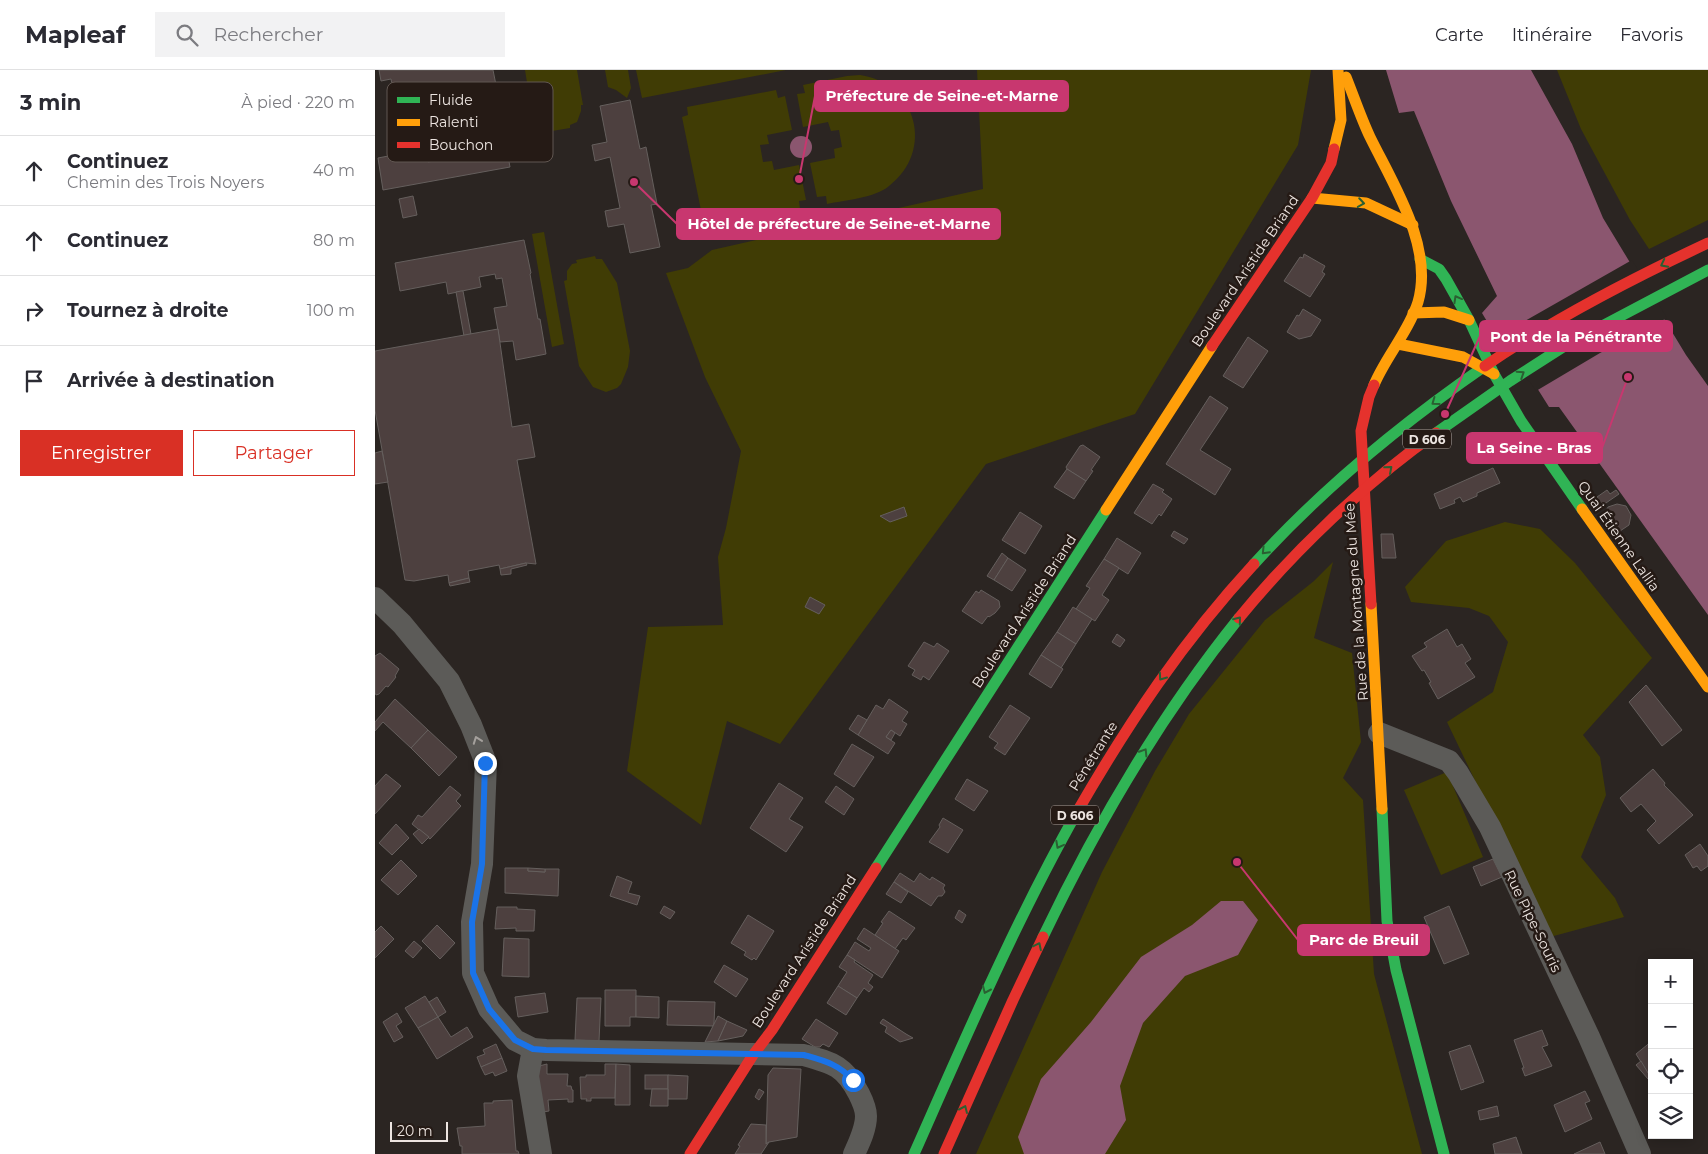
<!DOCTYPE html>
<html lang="fr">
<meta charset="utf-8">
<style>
body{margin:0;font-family:Montserrat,sans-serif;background:#f2f2f3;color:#2b2b33}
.controls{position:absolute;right:15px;bottom:15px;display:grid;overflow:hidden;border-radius:0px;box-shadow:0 2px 12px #0003}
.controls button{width:45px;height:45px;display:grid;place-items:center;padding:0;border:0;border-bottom:1px solid #e1e1e2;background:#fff;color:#2b2b33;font:25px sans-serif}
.scale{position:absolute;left:15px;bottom:12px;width:58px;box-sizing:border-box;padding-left:5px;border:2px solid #ede5e1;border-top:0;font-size:14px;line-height:18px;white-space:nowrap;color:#ede5e1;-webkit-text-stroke:4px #251a15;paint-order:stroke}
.stop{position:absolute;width:15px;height:15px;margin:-11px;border:4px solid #1a73e8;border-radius:50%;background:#fff}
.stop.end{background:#1a73e8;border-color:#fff;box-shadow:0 1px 5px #0008}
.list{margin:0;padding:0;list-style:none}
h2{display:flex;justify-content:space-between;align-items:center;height:65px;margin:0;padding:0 20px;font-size:21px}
h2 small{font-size:16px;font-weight:400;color:#7c7c81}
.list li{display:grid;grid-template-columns:32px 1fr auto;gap:15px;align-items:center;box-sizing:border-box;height:70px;padding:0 20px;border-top:1px solid #e1e1e2}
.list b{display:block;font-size:19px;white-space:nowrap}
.list p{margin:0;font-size:16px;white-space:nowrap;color:#7c7c81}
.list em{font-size:16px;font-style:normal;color:#7c7c81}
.actions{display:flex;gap:10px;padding:15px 20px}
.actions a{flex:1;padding:11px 0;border:1px solid #d93025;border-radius:0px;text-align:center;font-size:18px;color:#d93025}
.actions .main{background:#d93025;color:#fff}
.icon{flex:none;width:28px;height:28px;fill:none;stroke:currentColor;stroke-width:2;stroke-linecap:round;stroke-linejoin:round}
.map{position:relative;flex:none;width:1333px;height:1084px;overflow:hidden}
header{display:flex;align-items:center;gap:30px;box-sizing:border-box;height:70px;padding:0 25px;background:#fff;border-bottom:1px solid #e1e1e2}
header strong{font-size:24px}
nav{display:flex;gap:28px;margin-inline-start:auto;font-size:18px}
.search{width:350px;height:45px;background:#f2f2f3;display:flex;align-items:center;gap:12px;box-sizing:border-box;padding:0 18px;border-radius:0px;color:#7c7c81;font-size:19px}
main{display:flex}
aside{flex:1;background:#fff}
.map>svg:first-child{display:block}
.green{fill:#403c05}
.water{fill:#8b566f}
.pier{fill:#2b2522}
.building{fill:#4d403f;stroke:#655f5d;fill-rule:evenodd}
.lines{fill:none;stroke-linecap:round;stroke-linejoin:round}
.street{stroke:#5c5b58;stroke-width:22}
.fast{stroke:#30b455;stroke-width:11}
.slow{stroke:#ff9f0a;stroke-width:11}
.jam{stroke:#e5322d;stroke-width:11}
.oneway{stroke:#2a5f32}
.oneway2{stroke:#a4a09c}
.route{stroke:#1a73e8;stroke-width:6}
.labels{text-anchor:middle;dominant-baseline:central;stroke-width:5;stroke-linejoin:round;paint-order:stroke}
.shield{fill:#251a15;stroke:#b1a8a4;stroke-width:1}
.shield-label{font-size:12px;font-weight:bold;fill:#ede5e1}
.street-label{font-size:14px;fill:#ede5e1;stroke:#251a15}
.key{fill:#251a15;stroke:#615752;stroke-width:1}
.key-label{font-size:14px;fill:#ede5e1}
.leader{fill:none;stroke:#c8376f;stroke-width:2}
.callout-dot{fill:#c8376f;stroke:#251a15;stroke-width:2}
.callout{fill:#c8376f;stroke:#c8376f;stroke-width:2}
.callout-label{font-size:15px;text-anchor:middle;font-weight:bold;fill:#fff}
</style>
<header>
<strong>Mapleaf</strong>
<div class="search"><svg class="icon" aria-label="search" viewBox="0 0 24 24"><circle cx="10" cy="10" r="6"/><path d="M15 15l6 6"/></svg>Rechercher</div>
<nav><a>Carte</a><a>Itinéraire</a><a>Favoris</a></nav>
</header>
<main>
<aside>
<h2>3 min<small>À pied · 220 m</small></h2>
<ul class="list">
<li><svg class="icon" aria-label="ahead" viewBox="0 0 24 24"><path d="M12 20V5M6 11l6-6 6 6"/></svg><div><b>Continuez</b><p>Chemin des Trois Noyers</p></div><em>40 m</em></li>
<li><svg class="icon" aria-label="ahead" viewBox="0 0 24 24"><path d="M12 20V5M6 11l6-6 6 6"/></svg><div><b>Continuez</b></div><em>80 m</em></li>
<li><svg class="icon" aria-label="right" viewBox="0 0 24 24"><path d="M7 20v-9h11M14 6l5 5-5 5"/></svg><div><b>Tournez à droite</b></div><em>100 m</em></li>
<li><svg class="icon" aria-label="arrive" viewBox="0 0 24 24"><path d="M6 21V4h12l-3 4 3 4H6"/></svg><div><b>Arrivée à destination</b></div></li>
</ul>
<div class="actions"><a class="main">Enregistrer</a><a>Partager</a></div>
</aside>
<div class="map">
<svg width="1333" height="1084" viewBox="0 0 1333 1084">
<rect width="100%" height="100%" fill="#2b2522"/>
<!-- green -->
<g class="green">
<polygon points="150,0 202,0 208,35 206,35 206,41 202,52 195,55 195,58 177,61 176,58 166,54 161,44 157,44"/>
<polygon points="230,0 253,0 256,18 252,28 241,20 233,17"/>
<polygon points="261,0 411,0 267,28"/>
<polygon points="602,0 936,0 923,75 760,344 611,394 405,674 352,651 326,755 252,701 273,557 348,555 343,487 351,458 366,381 330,307 291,203 313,198 337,180 608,119"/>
<polygon points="1182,0 1333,0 1333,150 1274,179 1255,150 1206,59"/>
<path d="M485 5C542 13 560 81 514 116 500 128 470 130 452 134L451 126 442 127 435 93 460 88 459 79 467 77 464 60 456 61 453 52 428 57 422 24 430 23 428 15 472 6Z"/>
<polygon points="401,20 403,28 410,26 417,60 392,65 394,74 385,75 388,92 397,91 399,100 424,95 431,130 424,131 425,139 337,157 336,149 328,150 307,47 313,45 312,37"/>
<polygon points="169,162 189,274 177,277 157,164"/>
<polygon points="220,186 221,189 227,189 242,213 255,281 253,297 246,314 242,318 231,322 218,317 204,296 189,211 192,210 192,201 197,194 202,193 201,190"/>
<polygon points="1130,452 1165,459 1200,493 1277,588 1208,665 1225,687 1231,725 1206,787 1240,828 1249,847 1175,867 1072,652 1118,622 1133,572 1114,546 1094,538 1036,532 1030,517 1071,471"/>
<polygon points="958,492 939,568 977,583 986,672 968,708 988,730 999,904 1047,1084 601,1084 727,802 780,701 814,644 890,550 939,511"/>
<polygon points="1072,702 1108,787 1066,805 1029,720"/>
</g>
<!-- water -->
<g class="water">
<polygon points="1011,0 1156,0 1197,74 1228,148 1311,285 1333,316 1333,545 1184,337 1174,337 1157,310 1138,295 1107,243 1122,226 1076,131 1039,41 1024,43"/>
<circle cx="426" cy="77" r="11"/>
<polygon points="846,831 868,831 883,850 863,885 810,906 768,953 745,1016 751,1050 730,1084 649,1084 643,1067 666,1009 716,952 766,887 817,855"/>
</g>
<!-- pier -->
<polygon class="pier" points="1257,190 1292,248 1225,283 1161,321 1155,312 1136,297 1120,268"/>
<!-- building -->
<g class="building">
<path d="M4 0H118L121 15 120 16 135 97 8 120 3 88 29 83 16 9 6 11ZM94 30 105 83 53 92 44 39Z"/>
<polygon points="255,30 265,79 271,77 282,134 276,135 285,177 255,183 249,154 233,157 230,141 245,138 235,87 220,91 217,75 232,72 225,36"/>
<polygon points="38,126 42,145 28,148 24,129"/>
<polygon points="149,170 156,203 155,204 163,249 165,249 171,284 141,290 138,271 125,272 119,238 132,236 127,208 121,209 120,204 104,207 106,217 73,224 71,212 25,221 20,193"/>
<polygon points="929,184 950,196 947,202 950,204 935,227 909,211 925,187 928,188"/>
<polygon points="86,221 88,221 96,264 89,266 81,222"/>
<polygon points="928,239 946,250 936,266 924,269 912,262 922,245 924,246"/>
<polygon points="123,259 137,357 154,354 160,387 142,390 161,494 151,493 125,499 124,495 93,501 94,508 74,513 73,505 39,511 30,510 0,340 0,281"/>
<polygon points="873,267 893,281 868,318 848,306"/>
<polygon points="835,326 853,338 825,380 856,399 840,425 791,394"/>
<polygon points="708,375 725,387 716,400 718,401 711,411 692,399 691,397 705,376"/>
<polygon points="7,381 13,412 0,414 0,383"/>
<polygon points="1118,398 1125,413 1102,423 1102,426 1088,432 1085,427 1079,430 1080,433 1065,439 1059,424"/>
<polygon points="692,399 711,411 699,429 679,417"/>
<polygon points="778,414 789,420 787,422 797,429 786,446 784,444 777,454 759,443"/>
<polygon points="1232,420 1235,424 1241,420 1244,424 1228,435 1222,427"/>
<polygon points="1222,427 1228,435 1222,439 1217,431"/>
<polygon points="1242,434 1251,436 1256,445 1254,455 1245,461 1241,461 1229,445 1233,437"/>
<polygon points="529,437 532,446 515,452 505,446"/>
<polygon points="645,442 667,456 650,484 627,470"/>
<polygon points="799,461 813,469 809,474 796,466"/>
<polygon points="1006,464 1018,464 1021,488 1007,488"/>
<polygon points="742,468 766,483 753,504 729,489"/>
<polygon points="627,483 633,488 619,510 612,506"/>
<polygon points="633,488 651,500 637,521 619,510"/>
<polygon points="729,489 744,498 727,525 734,530 720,551 701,539 715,518 711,516"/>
<polygon points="151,493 152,495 136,499 136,504 126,505 125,499"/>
<polygon points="94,508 95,512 75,516 74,513"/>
<polygon points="606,520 624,531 625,537 620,543 614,547 613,546 607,554 587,541 601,521 604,523"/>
<polygon points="435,527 450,535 444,544 430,537"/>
<polygon points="698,537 717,549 701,574 682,562"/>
<polygon points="1072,559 1082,577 1087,574 1096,589 1090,593 1100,607 1063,629 1054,613 1056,612 1049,600 1047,601 1037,586 1052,577 1049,573"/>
<polygon points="682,562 701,574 686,598 666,585"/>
<polygon points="742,564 750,570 745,577 737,572"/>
<polygon points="549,572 559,577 562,573 574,581 554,610 548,606 546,610 537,605 540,600 533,596"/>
<polygon points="5,583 24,599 20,606 21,607 13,617 11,616 4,624 1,625 0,623 0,586"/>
<polygon points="666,585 688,599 676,618 654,604"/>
<polygon points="1271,615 1307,660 1287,676 1254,632"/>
<polygon points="20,629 53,660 36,678 8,652 0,661 0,652"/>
<polygon points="514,629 533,642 527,651 532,654 525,666 516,660 511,667 520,673 513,684 483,665 501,635 508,639"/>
<polygon points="635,635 655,648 630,685 619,678 623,673 614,667"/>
<polygon points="483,645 492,650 483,665 474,659"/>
<polygon points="53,660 82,687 64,706 36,678"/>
<polygon points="516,660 520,663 516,670 511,667"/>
<polygon points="477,674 499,687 479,717 459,704"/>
<polygon points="1278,699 1290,713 1289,715 1318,745 1284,774 1272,760 1281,751 1266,734 1256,742 1245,728"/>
<polygon points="11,704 26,716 0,744 0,716"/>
<polygon points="592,709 613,721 599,741 580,729"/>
<polygon points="404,713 428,728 414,749 428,757 411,782 375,758"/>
<polygon points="75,716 86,725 81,731 86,736 55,769 37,754 43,745 47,747"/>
<polygon points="461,716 479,729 469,745 450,732"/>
<polygon points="568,748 588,760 573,783 554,772 565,757 564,755"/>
<polygon points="21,754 34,768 17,785 4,773"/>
<polygon points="44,759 54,767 47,774 38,764"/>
<polygon points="1325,774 1333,786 1333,796 1326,801 1322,796 1318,798 1310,785"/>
<polygon points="1118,789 1127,807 1106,816 1098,797"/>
<polygon points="26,790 42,806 23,825 6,810"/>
<polygon points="130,798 153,798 153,801 170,802 170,799 184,799 183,826 130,823"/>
<polygon points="153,798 170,799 170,802 153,801"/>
<polygon points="525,803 539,812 545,803 555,810 557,807 570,815 568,818 570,822 567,826 563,826 556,836 519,812"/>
<polygon points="242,806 257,812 253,823 265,826 262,835 235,826"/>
<polygon points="519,812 533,822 526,833 511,824"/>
<polygon points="289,836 300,842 295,849 285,843"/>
<polygon points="1074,836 1094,884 1069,894 1049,847"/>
<polygon points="122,837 142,837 142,839 160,840 159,861 141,861 141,858 120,859"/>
<polygon points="584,840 591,845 587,853 580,848"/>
<polygon points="514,841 540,858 531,870 528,868 520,879 500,865 508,853 506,852"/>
<polygon points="373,845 399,861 381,890 379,888 377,890 369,885 371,882 356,873"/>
<polygon points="62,855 80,873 65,889 47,871"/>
<polygon points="6,856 19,869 0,888 0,862"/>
<polygon points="489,858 524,881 507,908 472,885 480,872 494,881 496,878 482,869"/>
<polygon points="129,868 154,869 154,907 127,906"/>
<polygon points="39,871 47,878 38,888 30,881"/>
<polygon points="472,885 480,890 479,892 498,905 493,913 498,917 494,922 489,918 482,928 463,916 472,902 464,897"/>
<polygon points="349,895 373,909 361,927 339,912"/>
<polygon points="463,916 482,928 471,945 452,933"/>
<polygon points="230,920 261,920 261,947 255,947 255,956 230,956"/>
<polygon points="170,923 173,942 143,947 140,927"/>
<polygon points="50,926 63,947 43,958 30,938"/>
<polygon points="261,926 284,927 284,948 261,947"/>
<polygon points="62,927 71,942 63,947 54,932"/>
<polygon points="202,928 226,928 224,971 200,970"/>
<polygon points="293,931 340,932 339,953 338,956 292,955"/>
<polygon points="22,943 27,952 21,956 28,967 19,972 8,952"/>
<polygon points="343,946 352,951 343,971 330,972"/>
<polygon points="63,947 76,967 92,957 98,967 62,989 43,958"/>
<polygon points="441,949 463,963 454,977 448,974 445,977 440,977 427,969"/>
<polygon points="508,949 531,964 538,968 525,972 510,962 512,957 505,953"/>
<polygon points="352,951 372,960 368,966 343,971"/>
<polygon points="1167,960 1173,975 1167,977 1177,996 1150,1006 1147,998 1149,998 1139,970"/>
<polygon points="1277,971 1277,1005 1274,1002 1273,1003 1261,984"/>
<polygon points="121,974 127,988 106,997 102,987 110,984 108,980"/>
<polygon points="1095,975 1109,1012 1086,1020 1074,982"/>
<polygon points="127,988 132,1001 120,1006 118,1002 110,1005 106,997"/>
<polygon points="1266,991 1273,1003 1274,1002 1277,1005 1273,1009 1261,995"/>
<polygon points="172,994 172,1004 193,1004 192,1016 196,1016 197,1020 198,1020 198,1032 193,1032 193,1029 173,1030 174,1041 168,1042 160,997"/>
<polygon points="230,994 241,994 240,1028 216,1028 216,1031 211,1031 212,1029 206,1029 205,1007 211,1007 211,1005 230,1005"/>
<polygon points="241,994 255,995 255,1035 240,1035"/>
<polygon points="398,998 426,999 422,1067 394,1072 391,1074 393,1005"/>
<rect x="270" y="1005" width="23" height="14"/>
<polygon points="293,1005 313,1006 312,1029 293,1029"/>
<polygon points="277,1019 293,1019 293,1036 275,1036"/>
<polygon points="384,1019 389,1022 384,1030 380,1027"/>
<polygon points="1210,1021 1215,1031 1210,1033 1217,1049 1190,1062 1179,1035"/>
<polygon points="137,1030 141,1081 143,1081 144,1084 87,1084 87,1076 85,1076 82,1058 110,1056 109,1033 118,1033 118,1031"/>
<polygon points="1122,1036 1124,1046 1105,1050 1103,1041"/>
<polygon points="376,1054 391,1055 391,1074 394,1072 386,1084 360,1084 365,1076 363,1075"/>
<polygon points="1141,1067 1147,1084 1120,1084 1118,1074"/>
<polygon points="1225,1072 1230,1084 1199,1084"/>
</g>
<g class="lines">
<!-- street -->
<g class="street">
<path d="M0 528 27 554 74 611 96 655 111 693 107 794 97 852 98 903 114 939 140 970 158 979 171 980 429 985C458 993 470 996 484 1024 487 1030 491 1039 491 1046 491 1059 484 1073 479 1084"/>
<polyline points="1004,663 1074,691 1083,703 1115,757 1214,967 1265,1084"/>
<polyline points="158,979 153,1006 166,1084"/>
</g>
<!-- fast -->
<g class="fast">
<polyline points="1045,189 1064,199 1071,209 1094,250 1119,304 1146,351 1207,439"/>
<polyline points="1061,363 1135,311 1191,275 1333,200"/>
<path d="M879 494C947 419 1026 354 1110 296"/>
<polyline points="1007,739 1012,851 1021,900 1069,1084"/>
<polyline points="501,798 731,440"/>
<path d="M668 867C722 754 785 646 864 548"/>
<path d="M539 1084C590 969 640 852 702 742"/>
</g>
<!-- slow -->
<g class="slow">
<path d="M971 7C979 27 986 48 995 67 1018 114 1059 177 1043 232 1034 261 1010 288 999 315"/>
<polyline points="959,79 966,50 963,0"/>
<polyline points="937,128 991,133 1038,155"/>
<polyline points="1038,243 1069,242 1094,250"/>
<polyline points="1023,274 1088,287 1119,304"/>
<polyline points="1207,439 1333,617"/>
<polyline points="731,440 837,276"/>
<polyline points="996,534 1007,739"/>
</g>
<!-- jam -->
<g class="jam">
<polyline points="837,276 937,128 956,93 959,79"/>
<path d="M1110 296C1180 248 1256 209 1333 173"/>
<polyline points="996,534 986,361 994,327 999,315"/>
<path d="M864 548C919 481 990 413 1061 363"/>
<path d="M702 742C754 652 808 571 879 494"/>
<polyline points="315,1084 378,985 397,960 501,798"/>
<polyline points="569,1084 638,930 668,867"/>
</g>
</g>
<!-- one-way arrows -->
<defs><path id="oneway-chevron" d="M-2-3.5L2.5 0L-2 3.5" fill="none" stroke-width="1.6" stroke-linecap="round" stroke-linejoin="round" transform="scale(1.25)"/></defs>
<g class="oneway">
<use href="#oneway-chevron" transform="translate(986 133) rotate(9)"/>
<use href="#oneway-chevron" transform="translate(1289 194) rotate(153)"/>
<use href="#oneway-chevron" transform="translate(1082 229) rotate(-119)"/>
<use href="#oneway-chevron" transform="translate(1146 304) rotate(-33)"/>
<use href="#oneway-chevron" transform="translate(1060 332) rotate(144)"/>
<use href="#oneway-chevron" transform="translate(1014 399) rotate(-41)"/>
<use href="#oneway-chevron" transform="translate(890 481) rotate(134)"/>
<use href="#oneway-chevron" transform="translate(863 550) rotate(-51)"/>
<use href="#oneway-chevron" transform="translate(787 607) rotate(125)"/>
<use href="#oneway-chevron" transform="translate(769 682) rotate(-58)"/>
<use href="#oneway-chevron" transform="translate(684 775) rotate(118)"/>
<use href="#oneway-chevron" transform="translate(663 876) rotate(-64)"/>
<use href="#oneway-chevron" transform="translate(611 920) rotate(114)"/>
<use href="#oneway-chevron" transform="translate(589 1039) rotate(-66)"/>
</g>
<use class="oneway2" href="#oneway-chevron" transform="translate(102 670) rotate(-110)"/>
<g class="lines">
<!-- route -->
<path class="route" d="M110 693 107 794 97 852 98 903 114 939 140 970 158 979 171 980 429 985C450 991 463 994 478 1010"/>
</g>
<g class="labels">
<!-- shield labels -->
<g class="shield">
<rect x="1028" y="359.5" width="48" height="19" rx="4"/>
<rect x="676" y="735.5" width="48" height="19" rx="4"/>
</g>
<g class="shield-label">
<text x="1052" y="369">D 606</text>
<text x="700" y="745">D 606</text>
</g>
<!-- street labels -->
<g class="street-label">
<text transform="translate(870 201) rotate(-56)">Boulevard Aristide Briand</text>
<text transform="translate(1244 466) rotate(55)">Quai Étienne Lallia</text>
<text transform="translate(981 532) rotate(-94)">Rue de la Montagne du Mée</text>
<text transform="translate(649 541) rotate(-57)">Boulevard Aristide Briand</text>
<text transform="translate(718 686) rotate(-58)">Pénétrante</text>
<text transform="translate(1158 851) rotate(64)">Rue Pipe-Souris</text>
<text transform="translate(429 881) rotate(-57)">Boulevard Aristide Briand</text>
</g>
</g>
<!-- legend -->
<rect x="12" y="12" width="166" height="80" rx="8" class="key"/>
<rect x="22" y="27" width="23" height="6" fill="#30b455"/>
<rect x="22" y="49" width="23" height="7" fill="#ff9f0a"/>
<rect x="22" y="72" width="23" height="6" fill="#e5322d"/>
<g class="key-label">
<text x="54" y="35">Fluide</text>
<text x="54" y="57">Ralenti</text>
<text x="54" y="80">Bouchon</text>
</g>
<!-- callouts -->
<path class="leader" d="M424 109L440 26M259 112L302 154M1070 344L1105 266M1253 307L1227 378M862 792L923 870"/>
<g class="callout-dot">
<circle cx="424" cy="109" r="5"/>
<circle cx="259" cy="112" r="5"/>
<circle cx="1070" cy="344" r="5"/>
<circle cx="1253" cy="307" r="5"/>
<circle cx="862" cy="792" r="5"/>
</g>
<g class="callout">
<rect x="440" y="11" width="253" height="30" rx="5"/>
<rect x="302" y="139" width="323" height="30" rx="5"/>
<rect x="1105" y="251" width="192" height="30" rx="5"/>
<rect x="1092" y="363" width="135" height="30" rx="5"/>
<rect x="923" y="855" width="131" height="30" rx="5"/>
</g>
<g class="callout-label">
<text x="567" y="31">Préfecture de Seine-et-Marne</text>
<text x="464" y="159">Hôtel de préfecture de Seine-et-Marne</text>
<text x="1201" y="272">Pont de la Pénétrante</text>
<text x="1159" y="383">La Seine - Bras</text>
<text x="989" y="875">Parc de Breuil</text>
</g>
</svg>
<div class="controls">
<button>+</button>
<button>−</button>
<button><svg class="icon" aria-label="locate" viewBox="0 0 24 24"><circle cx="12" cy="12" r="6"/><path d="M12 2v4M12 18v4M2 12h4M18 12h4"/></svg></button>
<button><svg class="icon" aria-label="layers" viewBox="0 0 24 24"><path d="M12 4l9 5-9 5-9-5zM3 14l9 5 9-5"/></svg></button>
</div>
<div class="scale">20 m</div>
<div class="stop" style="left:478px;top:1010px"></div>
<div class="stop end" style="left:110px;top:693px"></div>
</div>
</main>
